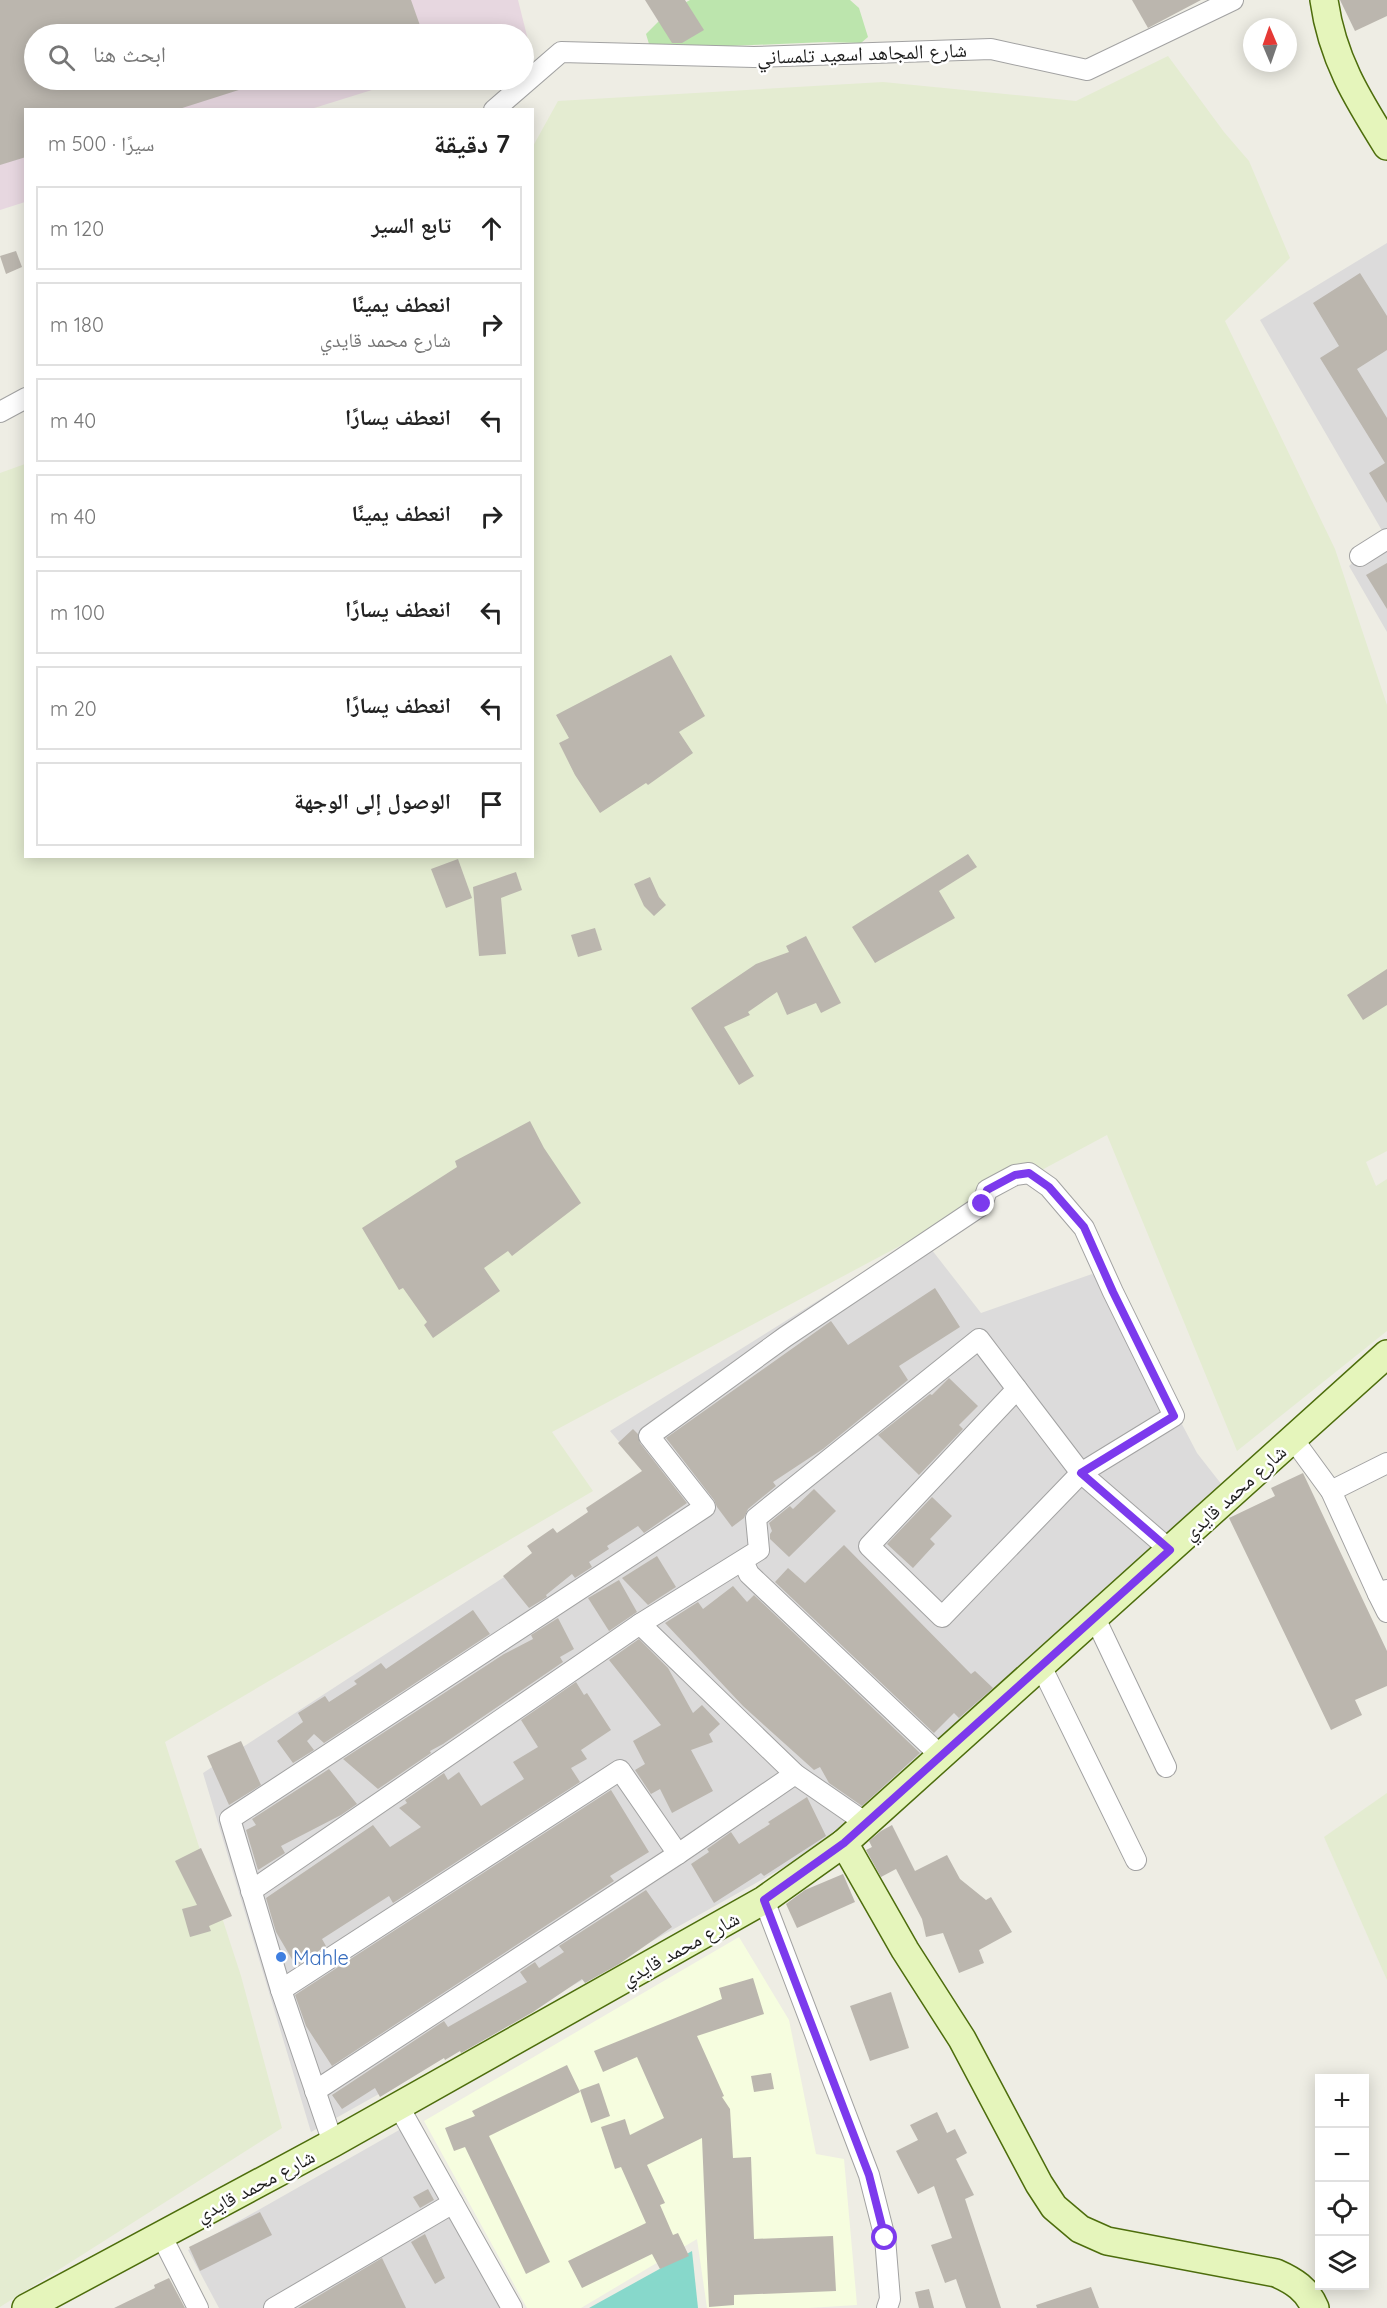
<!DOCTYPE html>
<html lang="ar">
<meta charset="utf-8">
<style>
body{margin:0;font-family:Quicksand,"Noto Naskh Arabic",sans-serif;background:#f6f6f6;color:#222;direction:rtl}
.controls{position:absolute;right:18px;bottom:18px;display:grid;overflow:hidden;border-radius:0px;box-shadow:0 3px 15px #0003}
.controls button{width:54px;height:54px;display:grid;place-items:center;padding:0;border:0;border-bottom:2px solid #e0e0e0;background:#fff;color:#222;font:30px sans-serif}
.compass{position:absolute;left:1243px;top:18px;width:54px;height:54px;border-radius:50%;background:#fff;box-shadow:0 3px 15px #0003;rotate:358deg}
.stop{position:absolute;width:18px;height:18px;margin:-14px;border:4px solid #7c3aed;border-radius:50%;background:#fff}
.stop.end{background:#7c3aed;border-color:#fff;box-shadow:0 2px 6px #0008}
.list{margin:0;padding:0;list-style:none}
h2{display:flex;justify-content:space-between;align-items:center;height:78px;margin:0;padding:0 24px;font-size:26px}
h2 small{font-size:20px;font-weight:400;color:#767676}
.list li{display:grid;grid-template-columns:39px 1fr auto;gap:18px;align-items:center;box-sizing:border-box;height:84px;margin:0 12px 12px;padding:0 12px;border:2px solid #e0e0e0;border-radius:0px}
.list b{display:block;font-size:22px;white-space:nowrap}
.list p{margin:0;font-size:20px;white-space:nowrap;color:#767676}
.list em{font-size:20px;font-style:normal;color:#767676}
.icon{flex:none;width:33px;height:33px;fill:none;stroke:currentColor;stroke-width:2;stroke-linecap:round;stroke-linejoin:round}
.map{position:relative;flex:none;width:1387px;height:2308px;overflow:hidden;direction:ltr}
.search{position:absolute;background:#fff;box-shadow:0 3px 15px #0003;left:24px;top:24px;width:510px;height:66px;display:flex;align-items:center;gap:15px;box-sizing:border-box;padding:0 21px;border-radius:33px;color:#767676;font-size:22px}
.panel{position:absolute;background:#fff;box-shadow:0 3px 15px #0003;left:24px;top:108px;width:510px;height:750px;border-radius:0px;direction:rtl}
.map>svg:first-child{display:block}
.residential{fill:#dcdbdb}
.industrial{fill:#e7d7e0}
.education{fill:#f6fddf}
.farmland{fill:#e4ecd1}
.grass{fill:#bce5ad}
.pitch{fill:#87d8cb}
.building{fill:#bbb6ae}
.lines{fill:none;stroke-linecap:round;stroke-linejoin:round}
.street-casing{stroke:#a2a2a2;stroke-width:22}
.secondary-casing{stroke:#4d6d0c;stroke-width:30}
.street{stroke:#fff;stroke-width:20}
.secondary{stroke:#e5f5bb;stroke-width:27}
.route{stroke:#7c3aed;stroke-width:8}
.shop-dot{fill:#3f7fe0;stroke:#fff;stroke-width:2}
.labels{text-anchor:middle;dominant-baseline:central;stroke-width:5;stroke-linejoin:round;paint-order:stroke}
.street-label{font-size:20px;fill:#1e1e1e;stroke:#fff}
.shop-label{font-size:20px;fill:#366cbe;stroke:#fff;text-anchor:start}
</style>
<div class="map">
<svg width="1387" height="2308" viewBox="0 0 1387 2308">
<rect width="100%" height="100%" fill="#eeede4"/>
<!-- residential -->
<g class="residential">
<polygon points="1387,243 1387,632 1349,566 1384,534 1260,320"/>
<polygon points="921,1236 981,1313 1092,1274 1113,1292 1197,1453 1222,1485 879,1803 806,1855 311,2132 203,1773 652,1481 610,1431"/>
<polygon points="408,2125 508,2308 219,2308 188,2250"/>
</g>
<!-- industrial -->
<polygon class="industrial" points="0,0 518,0 528,40 524,41 524,34 34,34 34,80 404,80 311,109 26,110 25,202 0,210"/>
<!-- education -->
<polygon class="education" points="739,1937 789,2020 816,2154 844,2159 857,2305 808,2308 707,2308 697,2239 581,2308 527,2308 424,2121"/>
<!-- farmland -->
<g class="farmland">
<polygon points="1168,56 1224,132 1249,161 1290,258 1225,321 1335,549 1387,705 1387,1151 1366,1162 1376,1186 1387,1179 1387,1331 1237,1451 1107,1135 552,1432 593,1491 165,1742 241,1976 282,2128 0,2307 0,473 25,464 26,856 532,856 532,148 558,101 883,82 1076,101"/>
<polygon points="1387,1793 1387,1980 1324,1837"/>
</g>
<!-- grass -->
<polygon class="grass" points="690,0 850,0 859,8 868,37 861,43 825,42 658,49 649,44 646,34 668,12"/>
<!-- pitch -->
<polygon class="pitch" points="692,2251 698,2308 589,2308"/>
<!-- building -->
<g class="building">
<polygon points="0,0 411,0 423,34 34,34 34,80 260,80 261,83 176,110 26,110 26,157 0,165"/>
<polygon points="645,0 685,0 704,30 682,43 672,43"/>
<polygon points="1132,0 1201,0 1148,28"/>
<polygon points="1340,0 1387,0 1387,16 1355,31"/>
<polygon points="16,251 22,267 6,274 0,256"/>
<polygon points="1360,273 1387,316 1387,350 1357,369 1387,418 1387,503 1369,473 1385,463 1320,358 1339,346 1313,303"/>
<polygon points="1387,563 1387,609 1366,575"/>
<polygon points="671,655 705,716 679,732 693,753 648,785 646,783 600,813 575,775 559,743 569,738 556,715"/>
<polygon points="968,854 977,867 939,891 955,918 875,963 852,927"/>
<polygon points="458,859 472,898 446,908 431,869"/>
<polygon points="516,872 522,890 501,898 506,954 479,956 473,887"/>
<polygon points="650,877 659,897 666,905 654,916 644,906 634,884"/>
<polygon points="595,928 602,950 578,957 571,935"/>
<polygon points="806,936 841,1003 821,1013 816,1003 787,1015 777,992 748,1012 750,1015 724,1027 754,1076 739,1085 691,1008 756,964 789,952 786,946"/>
<polygon points="1387,969 1387,1005 1363,1020 1347,995"/>
<polygon points="530,1121 544,1148 581,1203 512,1256 508,1251 484,1268 500,1291 433,1338 424,1325 427,1322 403,1288 399,1290 362,1228 457,1167 455,1161"/>
<polygon points="935,1288 960,1327 899,1366 908,1380 823,1449 773,1482 776,1486 748,1509 744,1518 732,1527 717,1507 714,1500 666,1438 831,1321 848,1345"/>
<polygon points="949,1378 978,1406 959,1425 963,1429 919,1475 878,1435 930,1394 932,1395"/>
<polygon points="633,1429 638,1434 640,1443 687,1503 644,1533 638,1526 607,1546 609,1549 589,1562 592,1567 575,1578 572,1574 546,1595 547,1597 529,1608 503,1576 532,1553 527,1546 553,1528 557,1533 588,1512 586,1508 642,1471 618,1443"/>
<polygon points="1303,1473 1387,1651 1387,1686 1355,1700 1362,1715 1331,1730 1229,1518 1275,1496 1271,1488"/>
<polygon points="814,1489 836,1511 789,1557 770,1539 770,1534 772,1531 769,1523 790,1506 793,1509"/>
<polygon points="932,1497 952,1516 930,1539 935,1544 913,1568 887,1544"/>
<polygon points="844,1545 971,1674 975,1671 993,1688 959,1718 954,1713 934,1733 775,1582 788,1568 805,1583"/>
<polygon points="657,1556 676,1587 648,1605 622,1578"/>
<polygon points="619,1580 637,1612 609,1631 588,1598"/>
<polygon points="733,1586 747,1602 754,1595 920,1753 862,1806 829,1783 820,1767 814,1770 743,1706 665,1623 698,1602 703,1609"/>
<polygon points="473,1610 490,1634 324,1743 314,1734 307,1741 314,1750 293,1763 277,1741 303,1722 298,1713 325,1696 329,1702 357,1684 354,1681 381,1663 386,1669"/>
<polygon points="558,1618 574,1649 560,1657 563,1662 443,1744 430,1751 431,1753 378,1789 343,1759 504,1654 533,1639 531,1635"/>
<polygon points="639,1639 668,1668 693,1713 702,1705 720,1724 709,1734 713,1742 691,1750 713,1791 672,1813 660,1789 651,1794 635,1770 645,1764 633,1741 661,1725 609,1660"/>
<polygon points="576,1682 584,1695 587,1693 611,1730 581,1750 587,1759 571,1768 580,1782 393,1903 389,1896 322,1939 326,1946 296,1966 276,1932 266,1898 373,1825 390,1847 421,1827 399,1808 407,1803 405,1800 444,1773 448,1780 459,1772 481,1806 524,1779 513,1762 538,1747 521,1720"/>
<polygon points="241,1741 261,1785 229,1805 207,1756"/>
<polygon points="329,1769 357,1804 341,1815 281,1846 285,1853 258,1870 246,1830 256,1825 252,1819"/>
<polygon points="611,1790 649,1852 610,1876 614,1881 332,2066 306,2026 295,1995"/>
<polygon points="807,1797 826,1836 764,1876 761,1873 714,1903 691,1864 709,1852 707,1849 731,1832 739,1844 770,1824 768,1822"/>
<polygon points="892,1825 915,1871 947,1855 960,1879 986,1900 991,1897 1012,1932 979,1950 984,1963 959,1973 943,1933 926,1937 922,1919 896,1869 881,1877 866,1850 872,1847 869,1841 881,1831"/>
<polygon points="201,1848 232,1916 209,1926 211,1931 190,1937 182,1909 197,1905 175,1861"/>
<polygon points="843,1874 855,1902 797,1928 786,1904 805,1890"/>
<polygon points="646,1890 672,1927 619,1964 585,1983 582,1979 533,2012 461,2053 460,2051 445,2060 444,2058 380,2097 375,2088 342,2109 332,2095 444,2021 448,2027 527,1982 520,1972 535,1962 539,1968 564,1952 559,1946"/>
<polygon points="753,1978 764,2014 697,2036 724,2096 722,2097 730,2109 733,2158 751,2157 754,2239 833,2236 836,2291 734,2295 734,2305 709,2307 702,2138 647,2165 665,2203 660,2205 673,2235 678,2233 689,2256 660,2269 652,2254 582,2288 568,2261 646,2223 621,2167 615,2169 601,2127 625,2119 630,2135 664,2118 637,2057 603,2072 594,2051 722,1999 719,1988"/>
<polygon points="891,1992 909,2048 870,2061 850,2006"/>
<polygon points="567,2065 580,2092 489,2136 550,2262 526,2274 465,2147 454,2151 445,2128 475,2116 472,2111"/>
<polygon points="771,2073 774,2089 754,2092 751,2076"/>
<polygon points="599,2083 610,2116 591,2123 580,2090"/>
<polygon points="937,2112 947,2133 955,2129 967,2153 956,2159 974,2195 965,2199 1001,2308 966,2308 956,2279 945,2283 931,2245 952,2238 934,2186 918,2194 896,2151 918,2140 910,2125"/>
<polygon points="428,2189 434,2200 420,2208 413,2197"/>
<polygon points="260,2212 272,2235 200,2271 189,2247"/>
<polygon points="425,2234 445,2278 435,2284 411,2242"/>
<polygon points="382,2258 406,2308 298,2308"/>
<polygon points="169,2278 185,2308 114,2308 155,2288 154,2285"/>
<polygon points="1091,2287 1099,2308 1037,2308 1036,2305"/>
<polygon points="929,2289 934,2308 919,2308 915,2292"/>
</g>
<g class="lines">
<defs>
<g id="street">
<polyline points="494,110 561,52 754,57 991,49 1087,70 1233,0"/>
<polyline points="0,412 26,398"/>
<polyline points="1360,556 1387,539"/>
<polyline points="1293,1439 1331,1491 1378,1594 1387,1590"/>
<polyline points="1331,1491 1387,1463"/>
<polyline points="743,1561 749,1574 941,1756"/>
<polyline points="1378,1594 1387,1612"/>
<polyline points="1095,1618 1166,1767"/>
<polyline points="640,1624 795,1774 866,1823"/>
<polyline points="1041,1666 1136,1860"/>
<polyline points="251,1891 640,1624 759,1550 756,1518 979,1339 1017,1389 869,1546 942,1617 1081,1473 1170,1550"/>
<polyline points="764,1900 869,2175 885,2238 890,2299 887,2308"/>
<polyline points="281,1990 620,1770 678,1854"/>
<polyline points="315,2091 678,1854 795,1774"/>
<polyline points="399,2107 512,2308"/>
<polyline points="333,2143 281,1990 230,1819 705,1507 649,1436 785,1337 982,1205 987,1190 1015,1175 1029,1173 1049,1187 1084,1228 1113,1292 1174,1416 1081,1473 1017,1389"/>
<polyline points="161,2235 198,2308"/>
<polyline points="274,2308 453,2203"/>
</g>
<g id="secondary">
<path d="M1324 0C1332 58 1357 98 1387 146"/>
<path d="M844 1843 905 1950 962 2039 1039 2184 1054 2207 1080 2229 1107 2241 1276 2273C1294 2281 1307 2289 1315 2308"/>
<polyline points="26,2308 333,2143 764,1900 844,1843 1387,1354"/>
</g>
</defs>
<!-- street casing -->
<use href="#street" class="street-casing"/>
<!-- secondary casing -->
<use href="#secondary" class="secondary-casing"/>
<!-- street -->
<use href="#street" class="street"/>
<!-- secondary -->
<use href="#secondary" class="secondary"/>
</g>
<g class="lines">
<!-- route -->
<polyline class="route" points="885,2238 869,2175 764,1900 844,1843 1170,1550 1081,1473 1174,1416 1113,1292 1084,1227 1049,1187 1029,1173 1015,1175 987,1190 982,1204"/>
</g>
<!-- markers -->
<circle class="shop-dot" cx="281" cy="1957" r="6"/>
<g class="labels">
<!-- street labels -->
<g class="street-label">
<text transform="translate(862 53) rotate(-2)">شارع المجاهد اسعيد تلمساني</text>
<text transform="translate(1234 1492) rotate(-42)">شارع محمد قايدي</text>
<text transform="translate(680 1948) rotate(-29)">شارع محمد قايدي</text>
<text transform="translate(255 2185) rotate(-28)">شارع محمد قايدي</text>
</g>
<!-- shop labels -->
<g class="shop-label">
<text x="293" y="1957">Mahle</text>
</g>
</g>
</svg>
<div class="controls">
<button>+</button>
<button>−</button>
<button><svg class="icon" aria-label="locate" viewBox="0 0 24 24"><circle cx="12" cy="12" r="6"/><path d="M12 2v4M12 18v4M2 12h4M18 12h4"/></svg></button>
<button><svg class="icon" aria-label="layers" viewBox="0 0 24 24"><path d="M12 4l9 5-9 5-9-5zM3 14l9 5 9-5"/></svg></button>
</div>
<svg class="compass" viewBox="-18 -18 36 36"><path d="M0-13l5 13h-10z" fill="#e53935"/><path d="M0 13l5-13h-10z" fill="#767676"/></svg>
<div class="stop" style="left:885px;top:2238px"></div>
<div class="stop end" style="left:982px;top:1204px"></div>
<div class="search"><svg class="icon" aria-label="search" viewBox="0 0 24 24"><circle cx="10" cy="10" r="6"/><path d="M15 15l6 6"/></svg>ابحث هنا</div>
<section class="panel">
<h2>7 دقيقة<small>سيرًا · 500 m</small></h2>
<ul class="list">
<li><svg class="icon" aria-label="ahead" viewBox="0 0 24 24"><path d="M12 20V5M6 11l6-6 6 6"/></svg><div><b>تابع السير</b></div><em>120 m</em></li>
<li><svg class="icon" aria-label="right" viewBox="0 0 24 24"><path d="M7 20v-9h11M14 6l5 5-5 5"/></svg><div><b>انعطف يمينًا</b><p>شارع محمد قايدي</p></div><em>180 m</em></li>
<li><svg class="icon" aria-label="left" viewBox="0 0 24 24"><path d="M17 20v-9H6M10 6l-5 5 5 5"/></svg><div><b>انعطف يسارًا</b></div><em>40 m</em></li>
<li><svg class="icon" aria-label="right" viewBox="0 0 24 24"><path d="M7 20v-9h11M14 6l5 5-5 5"/></svg><div><b>انعطف يمينًا</b></div><em>40 m</em></li>
<li><svg class="icon" aria-label="left" viewBox="0 0 24 24"><path d="M17 20v-9H6M10 6l-5 5 5 5"/></svg><div><b>انعطف يسارًا</b></div><em>100 m</em></li>
<li><svg class="icon" aria-label="left" viewBox="0 0 24 24"><path d="M17 20v-9H6M10 6l-5 5 5 5"/></svg><div><b>انعطف يسارًا</b></div><em>20 m</em></li>
<li><svg class="icon" aria-label="arrive" viewBox="0 0 24 24"><path d="M6 21V4h12l-3 4 3 4H6"/></svg><div><b>الوصول إلى الوجهة</b></div></li>
</ul>
</section>
</div>
